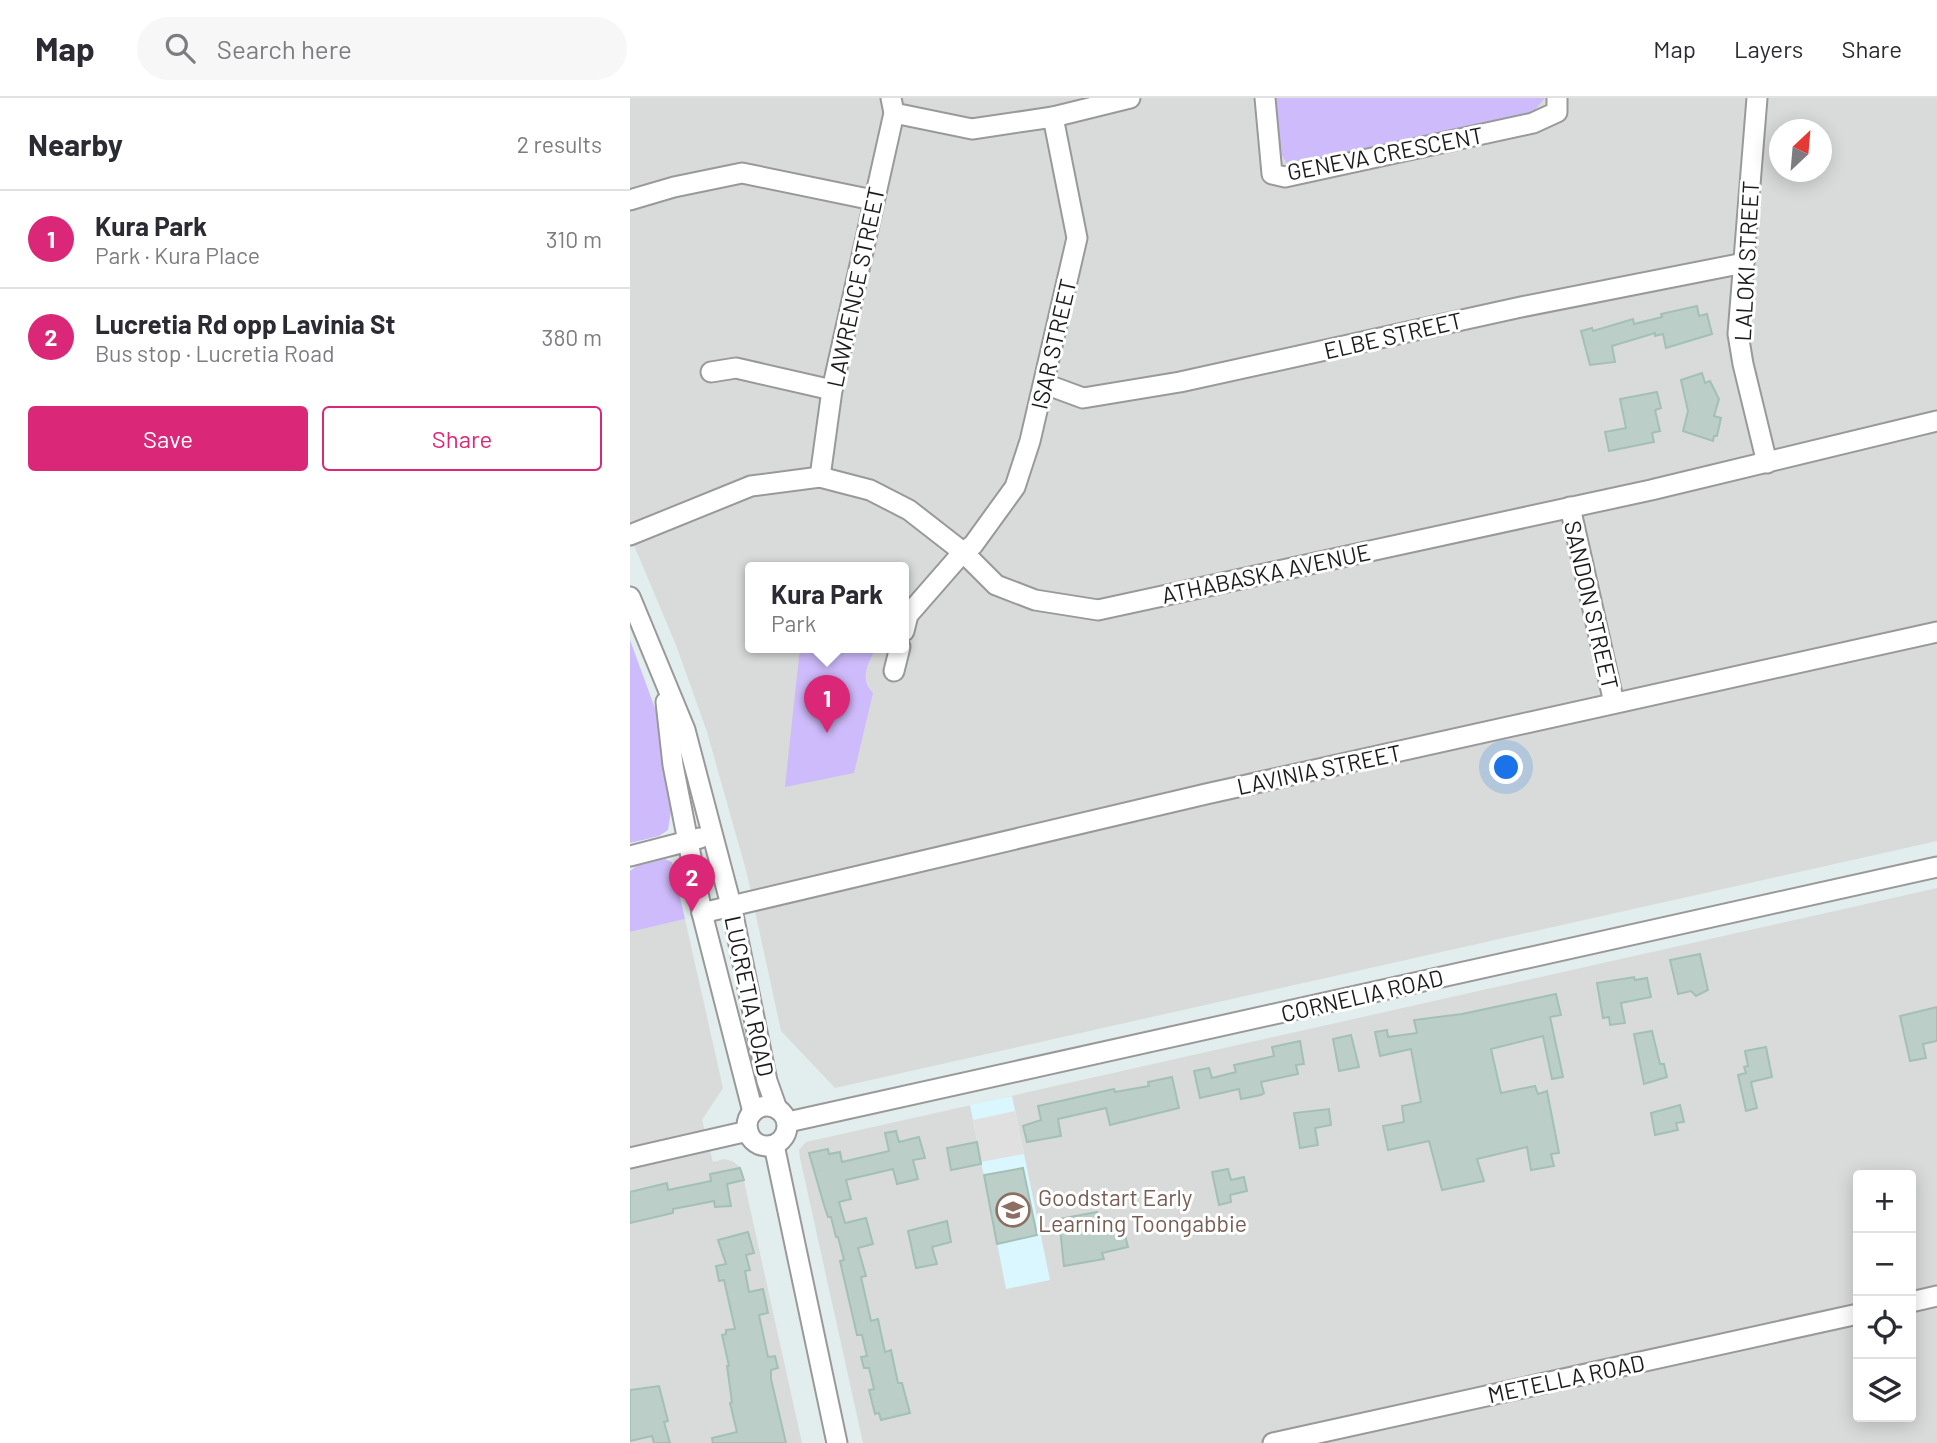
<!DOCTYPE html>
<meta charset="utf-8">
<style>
body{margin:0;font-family:Barlow,sans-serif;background:#f7f7f7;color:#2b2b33}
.controls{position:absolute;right:21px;bottom:21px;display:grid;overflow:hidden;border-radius:7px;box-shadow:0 4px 18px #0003}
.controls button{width:63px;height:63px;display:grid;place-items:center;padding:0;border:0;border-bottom:2px solid #e1e1e2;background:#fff;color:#2b2b33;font:35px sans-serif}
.compass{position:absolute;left:1139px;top:21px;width:63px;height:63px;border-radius:50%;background:#fff;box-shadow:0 4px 18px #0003;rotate:26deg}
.you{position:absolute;left:877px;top:670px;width:24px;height:24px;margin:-18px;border:5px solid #fff;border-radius:50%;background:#1a73e8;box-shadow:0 0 0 10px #1a73e833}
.badge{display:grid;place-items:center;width:46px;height:46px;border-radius:50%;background:#db2777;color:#fff;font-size:23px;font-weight:700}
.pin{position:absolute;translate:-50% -58px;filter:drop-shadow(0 2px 4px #0008)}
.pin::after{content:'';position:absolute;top:37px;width:24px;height:21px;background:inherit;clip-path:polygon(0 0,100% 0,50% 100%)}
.popup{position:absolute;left:115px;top:464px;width:164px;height:91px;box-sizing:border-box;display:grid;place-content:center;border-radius:7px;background:#fff;filter:drop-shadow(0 2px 5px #0005);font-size:23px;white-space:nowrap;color:#7c7c81}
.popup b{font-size:26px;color:#2b2b33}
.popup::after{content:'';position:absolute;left:50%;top:100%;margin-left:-14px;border:14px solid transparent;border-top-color:#fff}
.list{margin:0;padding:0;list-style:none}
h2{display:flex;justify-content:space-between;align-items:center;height:91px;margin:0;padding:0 28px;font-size:30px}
h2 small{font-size:23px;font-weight:400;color:#7c7c81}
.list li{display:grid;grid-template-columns:46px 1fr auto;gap:21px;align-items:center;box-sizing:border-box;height:98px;padding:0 28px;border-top:2px solid #e1e1e2}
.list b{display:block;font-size:26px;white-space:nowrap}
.list p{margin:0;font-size:23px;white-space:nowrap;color:#7c7c81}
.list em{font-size:23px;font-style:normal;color:#7c7c81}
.actions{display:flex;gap:14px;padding:21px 28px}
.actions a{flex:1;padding:16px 0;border:2px solid #db2777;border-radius:7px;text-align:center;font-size:24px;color:#db2777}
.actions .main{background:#db2777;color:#fff}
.icon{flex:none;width:38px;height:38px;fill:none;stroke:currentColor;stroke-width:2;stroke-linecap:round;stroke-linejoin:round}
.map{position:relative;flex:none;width:1307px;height:1345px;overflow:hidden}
header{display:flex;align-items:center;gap:42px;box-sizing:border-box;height:98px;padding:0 35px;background:#fff;border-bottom:2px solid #e1e1e2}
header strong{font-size:33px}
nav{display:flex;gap:38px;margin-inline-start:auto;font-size:24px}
.search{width:490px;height:63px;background:#f7f7f7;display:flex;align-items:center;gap:18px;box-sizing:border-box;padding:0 24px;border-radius:38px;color:#7c7c81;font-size:26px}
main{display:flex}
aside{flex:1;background:#fff}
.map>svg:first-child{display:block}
.residential{fill:#d9dbda;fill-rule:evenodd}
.education{fill:#daf7ff}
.park{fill:#cebbfb}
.parking{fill:#e0e0e0}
.building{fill:#bbcec7;stroke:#a3c0b6;stroke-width:2}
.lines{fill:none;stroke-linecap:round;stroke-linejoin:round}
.minor-casing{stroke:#999;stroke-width:23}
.minor{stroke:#fff;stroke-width:19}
.labels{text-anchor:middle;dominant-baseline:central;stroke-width:6;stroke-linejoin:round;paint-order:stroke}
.street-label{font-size:23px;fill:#1c1c1c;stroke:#fff}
.education-label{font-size:23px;fill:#785e54;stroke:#fff;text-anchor:start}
</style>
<header>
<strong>Map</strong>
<div class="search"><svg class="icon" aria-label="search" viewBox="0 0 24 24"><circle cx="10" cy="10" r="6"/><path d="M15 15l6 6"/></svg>Search here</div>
<nav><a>Map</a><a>Layers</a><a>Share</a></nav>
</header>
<main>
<aside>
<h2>Nearby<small>2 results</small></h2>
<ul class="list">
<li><span class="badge">1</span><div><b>Kura Park</b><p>Park · Kura Place</p></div><em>310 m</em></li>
<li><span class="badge">2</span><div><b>Lucretia Rd opp Lavinia St</b><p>Bus stop · Lucretia Road</p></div><em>380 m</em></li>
</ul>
<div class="actions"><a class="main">Save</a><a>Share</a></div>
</aside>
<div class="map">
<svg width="1307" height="1345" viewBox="0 0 1307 1345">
<rect width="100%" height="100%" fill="#e2eeed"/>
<!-- residential -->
<g class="residential">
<path d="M0 0H644L901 17 915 0H1307V743L205 990 151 933 117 776 77 634 46 547 0 438ZM1150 32H1192V74H1150ZM120 469H274V549H247L236 569V581L240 592 156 689 170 549H120Z"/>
<path d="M1307 790V1345H233L170 1060 169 1052 176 1044ZM1228 1077H1281V1319H1228Z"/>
<polygon points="55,821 93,990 72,1022 83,1064 94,1061 102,1063 109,1068 112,1074 172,1345 0,1345 0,834"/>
</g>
<!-- education -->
<polygon class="education" points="382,998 420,1182 376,1191 340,1007"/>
<!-- park -->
<g class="park">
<polygon points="644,0 915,0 901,17 663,68 657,66 649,52"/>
<polygon points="0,542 26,613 42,707 38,732 29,738 0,745"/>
<path d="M170 549H247C238 565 229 579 243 595L224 675 155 689Z"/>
<polygon points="35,761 42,764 55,821 0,834 0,773 7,768"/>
</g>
<!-- parking -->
<polygon class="parking" points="385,1013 394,1056 351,1064 343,1022"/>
<!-- building -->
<g class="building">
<polygon points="1067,208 1069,218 1077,216 1082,236 1036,250 1033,236 1025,238 1025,235 982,248 985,264 960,267 951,233 962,230 963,233 1003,221 1004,226 1032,219 1031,216"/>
<polygon points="1072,275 1075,285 1080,283 1089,301 1084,318 1091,320 1087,338 1084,338 1083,343 1053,333 1058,313 1051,282"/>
<polygon points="1027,294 1031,310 1025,312 1030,333 1022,335 1024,344 979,353 975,334 996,330 990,301"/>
<polygon points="1070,856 1078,892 1066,898 1061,893 1048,896 1040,862"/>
<polygon points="1004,879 1005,882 1017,880 1021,899 991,905 995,925 980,927 979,919 973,920 967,885"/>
<polygon points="926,896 931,917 920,919 933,979 922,981 913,938 861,951 871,995 905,988 908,996 917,993 929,1055 921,1056 924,1068 901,1072 897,1049 847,1061 854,1083 812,1092 799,1043 758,1052 753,1028 774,1024 772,1008 791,1004 781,951 750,958 745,934 757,932 758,939 787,935 784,922 832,916"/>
<polygon points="1307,909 1307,943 1293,946 1296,960 1280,963 1270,918"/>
<polygon points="1022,933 1030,966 1034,966 1037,979 1014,986 1004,936"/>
<polygon points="721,937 729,969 709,973 703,941"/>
<polygon points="670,943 674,966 666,967 668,976 631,984 634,995 631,997 611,1001 609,991 570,1000 564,973 579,970 582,980 606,974 604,967 644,958 642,949"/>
<polygon points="1136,949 1142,979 1121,984 1127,1010 1116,1013 1108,977 1116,975 1114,969 1118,968 1115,953"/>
<polygon points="542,979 549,1010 480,1027 476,1010 428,1021 431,1038 397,1044 393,1028 411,1022 408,1008 484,991 485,994 519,988 518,984"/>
<polygon points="1050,1007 1054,1024 1046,1025 1048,1032 1025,1037 1021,1015"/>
<polygon points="699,1011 701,1027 685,1030 688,1047 670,1050 664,1015"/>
<polygon points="266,1033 269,1044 289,1039 295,1060 283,1062 288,1081 267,1086 263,1071 216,1082 221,1101 209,1104 215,1125 236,1120 243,1146 228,1150 236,1178 231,1179 241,1223 248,1221 255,1254 261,1252 268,1285 272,1285 280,1315 251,1322 249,1315 245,1316 239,1292 244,1291 239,1270 234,1270 231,1259 237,1258 232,1237 227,1237 210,1163 214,1162 208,1139 206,1139 201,1119 198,1119 194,1107 179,1055 198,1051 199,1056 210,1054 212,1064 259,1053 255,1035"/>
<polygon points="347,1044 351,1066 321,1072 317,1050"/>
<polygon points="110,1070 114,1082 97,1086 101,1108 85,1109 84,1103 43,1111 43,1115 0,1125 0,1094 37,1085 38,1092 81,1083 80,1076"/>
<polygon points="393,1070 407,1137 367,1146 354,1077"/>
<polygon points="598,1071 601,1082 614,1079 617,1093 600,1097 601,1104 589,1107 582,1074"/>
<polygon points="467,1114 471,1129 488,1124 491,1134 494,1133 498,1149 472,1155 474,1161 434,1168 429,1121"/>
<polygon points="317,1123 321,1144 302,1149 307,1166 286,1170 278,1133"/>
<polygon points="118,1134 124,1155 116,1157 120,1172 115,1173 119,1194 133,1191 138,1215 129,1217 138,1259 145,1258 148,1270 141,1272 141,1281 156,1345 83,1345 82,1340 107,1334 100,1305 102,1304 97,1268 99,1268 92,1237 96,1236 96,1232 105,1231 94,1182 89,1183 86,1168 96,1166 88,1142"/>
<polygon points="29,1288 38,1323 34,1324 40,1345 24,1345 22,1338 0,1343 0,1292"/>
</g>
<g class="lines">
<defs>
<g id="minor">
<polyline points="635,0 642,76 655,79 903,25 927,14 927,0"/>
<polyline points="1127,0 1108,236 1113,266 1137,365"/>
<polyline points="264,15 342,31 423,19 500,0"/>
<polyline points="0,102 44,89 112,75 243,102"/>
<polyline points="81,274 106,270 202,292"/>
<polyline points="415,286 453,300 550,284 891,209 1114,165"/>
<polyline points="190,379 202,292 264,15 261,0"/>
<polyline points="940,409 984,605"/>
<polyline points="0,437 121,388 190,379 240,392 279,412 333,454 366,487 405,502 468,512 1021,392 1307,323"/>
<polyline points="0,499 55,632 101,807 137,983 147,1011"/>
<polyline points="274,533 278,517 333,454 343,447 385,389 400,343 447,140 423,19"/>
<polyline points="264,573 270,549"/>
<polyline points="36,604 43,667 72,815 123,1014"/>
<polyline points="0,758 70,740"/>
<polyline points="72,815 576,696 1307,534"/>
<circle cx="137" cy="1028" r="20"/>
<polyline points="158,1024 1307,769"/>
<polyline points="144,1047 207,1345"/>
<polyline points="0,1060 118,1033"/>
<polyline points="1281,1204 1307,1198"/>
<polyline points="643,1345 1228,1216"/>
</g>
</defs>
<!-- minor casing -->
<use href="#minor" class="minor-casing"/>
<!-- minor -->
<use href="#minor" class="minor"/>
</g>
<!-- icons -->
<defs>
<symbol id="school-ring" viewBox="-11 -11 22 22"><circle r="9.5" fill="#fff" stroke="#8d6e63" stroke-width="1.5"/><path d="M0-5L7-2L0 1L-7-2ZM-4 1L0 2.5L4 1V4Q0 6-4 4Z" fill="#8d6e63"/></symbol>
</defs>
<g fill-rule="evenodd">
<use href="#school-ring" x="364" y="1093" width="38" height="38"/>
</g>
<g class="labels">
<!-- street labels -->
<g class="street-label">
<text transform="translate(755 55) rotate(-11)">GENEVA CRESCENT</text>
<text transform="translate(1116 163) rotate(-87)">LALOKI STREET</text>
<text transform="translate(225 189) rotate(-78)">LAWRENCE STREET</text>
<text transform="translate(763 237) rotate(-13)">ELBE STREET</text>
<text transform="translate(423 246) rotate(-77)">ISAR STREET</text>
<text transform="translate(636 475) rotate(-12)">ATHABASKA AVENUE</text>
<text transform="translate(962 507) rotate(77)">SANDON STREET</text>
<text transform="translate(689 671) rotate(-12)">LAVINIA STREET</text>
<text transform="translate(732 897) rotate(-13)">CORNELIA ROAD</text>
<text transform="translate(120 898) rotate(78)">LUCRETIA ROAD</text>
<text transform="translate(936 1280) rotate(-12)">METELLA ROAD</text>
</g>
<!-- education labels -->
<g class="education-label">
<text x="408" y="1099">Goodstart Early<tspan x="408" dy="26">Learning Toongabbie</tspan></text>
</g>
</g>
</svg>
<div class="controls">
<button>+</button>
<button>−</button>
<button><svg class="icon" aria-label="locate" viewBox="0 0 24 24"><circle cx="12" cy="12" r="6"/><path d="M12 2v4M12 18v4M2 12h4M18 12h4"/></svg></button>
<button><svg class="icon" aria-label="layers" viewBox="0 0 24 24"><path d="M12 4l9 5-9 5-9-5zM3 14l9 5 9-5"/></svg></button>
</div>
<svg class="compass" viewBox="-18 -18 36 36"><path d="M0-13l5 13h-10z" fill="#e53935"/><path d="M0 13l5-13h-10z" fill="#7c7c81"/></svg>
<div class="you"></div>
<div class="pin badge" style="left:197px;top:635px">1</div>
<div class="popup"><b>Kura Park</b>Park</div>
<div class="pin badge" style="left:62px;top:814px">2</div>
</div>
</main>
